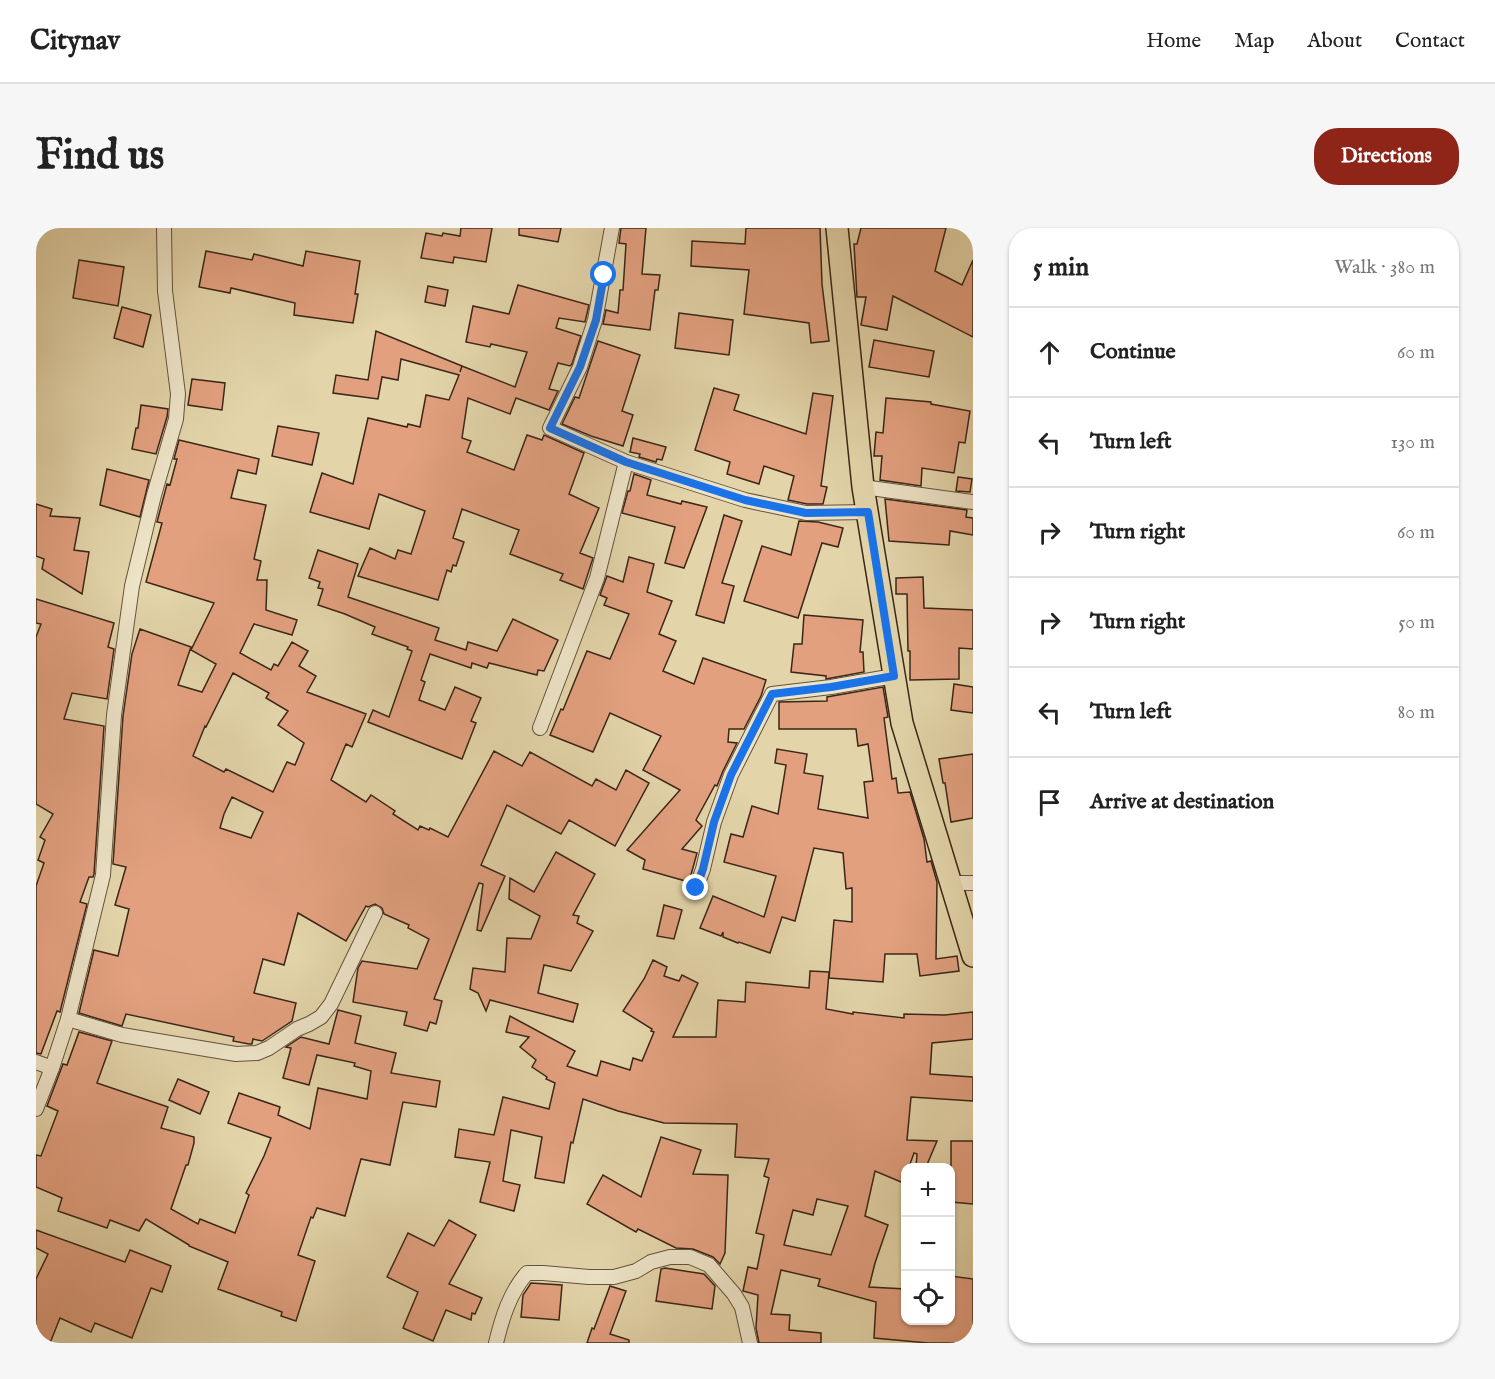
<!DOCTYPE html>
<meta charset="utf-8">
<style>
body{margin:0;font-family:"IM FELL English",serif;background:#f6f6f6;color:#222}
.controls{position:absolute;right:18px;bottom:18px;display:grid;overflow:hidden;border-radius:12px;box-shadow:0 2px 4px #0004}
.controls button{width:54px;height:54px;display:grid;place-items:center;padding:0;border:0;border-bottom:2px solid #e0e0e0;background:#fff;color:#222;font:30px sans-serif}
.stop{position:absolute;width:18px;height:18px;margin:-14px;border:4px solid #1a73e8;border-radius:50%;background:#fff}
.stop.end{background:#1a73e8;border-color:#fff;box-shadow:0 2px 6px #0008}
.list{margin:0;padding:0;list-style:none}
h2{display:flex;justify-content:space-between;align-items:center;height:78px;margin:0;padding:0 24px;font-size:26px}
h2 small{font-size:20px;font-weight:400;color:#767676}
.list li{display:grid;grid-template-columns:39px 1fr auto;gap:18px;align-items:center;box-sizing:border-box;height:90px;padding:0 24px;border-top:2px solid #e0e0e0}
.list b{display:block;font-size:22px;white-space:nowrap}
.list em{font-size:20px;font-style:normal;color:#767676}
.icon{flex:none;width:33px;height:33px;fill:none;stroke:currentColor;stroke-width:2;stroke-linecap:round;stroke-linejoin:round}
.map{position:relative;flex:none;width:937px;height:1115px;overflow:hidden;border-radius:24px}
header{display:flex;align-items:center;gap:36px;box-sizing:border-box;height:84px;padding:0 30px;background:#fff;border-bottom:2px solid #e0e0e0}
header strong{font-size:28px}
nav{display:flex;gap:33px;margin-inline-start:auto;font-size:21px}
.intro{display:flex;align-items:center;justify-content:space-between;box-sizing:border-box;height:144px;padding:0 36px}
h1{margin:0;font-size:42px}
.button{padding:15px 27px;border-radius:24px;background:#8f2418;color:#fff;font-size:21px;font-weight:700}
main{display:flex;gap:36px;padding:0 36px}
aside{flex:1;background:#fff;border-radius:24px;box-shadow:0 2px 4px #0004}
.map>svg:first-child{display:block}
.building{fill:#e2a07f;stroke:#3b2618;stroke-width:1.5;fill-rule:evenodd}
.lines{fill:none;stroke-linecap:round;stroke-linejoin:round}
.street-casing{stroke:#65523c;stroke-width:16}
.primary-casing{stroke:#3b2618;stroke-width:24}
.street{stroke:#ede3c7;stroke-width:14}
.primary{stroke:#e3d4a9;stroke-width:21}
.route{stroke:#1a73e8;stroke-width:8}
</style>
<header>
<strong>Citynav</strong>
<nav><a>Home</a><a>Map</a><a>About</a><a>Contact</a></nav>
</header>
<div class="intro"><h1>Find us</h1><a class="button">Directions</a></div>
<main>
<div class="map">
<svg width="937" height="1115" viewBox="0 0 937 1115">
<rect width="100%" height="100%" fill="#e3d4a9"/>
<filter id="stains"><feTurbulence type="fractalNoise" baseFrequency=".00333" numOctaves="4"/><feColorMatrix values="0 0 0 0 .2 0 0 0 0 .09 0 0 0 0 .02 0 0 0 .5 -.17"/></filter>
<radialGradient id="worn" r=".72"><stop offset=".6" stop-color="#630" stop-opacity="0"/><stop offset="1" stop-color="#630" stop-opacity=".3"/></radialGradient>
<!-- building -->
<g class="building">
<polygon points="425,0 456,0 450,34 418,29 417,35 385,30 390,5 406,8 407,5 424,8"/>
<polygon points="483,0 525,0 522,14 483,7"/>
<polygon points="585,0 610,0 606,46 624,47 622,62 619,62 614,102 567,96 570,82 582,85 584,62 587,62 590,16 583,15"/>
<polygon points="710,0 784,0 786,56 793,113 775,115 773,95 708,86 713,42 655,38 656,13 709,16"/>
<polygon points="825,0 910,0 899,43 926,57 937,32 937,109 857,68 851,102 825,97 830,69 821,69 818,16 821,16"/>
<polygon points="170,23 216,32 218,26 267,38 270,23 324,33 319,66 322,66 317,95 258,87 259,75 195,60 194,65 163,59"/>
<polygon points="43,32 88,39 82,78 37,70"/>
<polygon points="482,57 553,77 549,94 523,90 520,100 545,108 536,136 534,138 522,135 513,161 522,163 513,182 480,170 474,186 432,170 426,210 435,213 431,224 478,242 491,207 506,212 508,207 548,225 533,266 563,280 544,325 557,330 547,361 524,352 527,346 474,326 483,302 426,281 417,310 428,314 420,338 417,337 415,344 411,342 402,372 322,348 334,320 359,331 362,322 375,326 389,283 343,266 333,301 274,284 286,245 317,256 332,190 371,199 372,196 384,199 390,167 413,172 423,147 365,131 362,152 346,149 342,171 297,165 300,147 332,152 340,103 426,138 424,144 426,138 479,159 491,124 455,116 454,119 430,114 437,78 473,86"/>
<polygon points="392,58 412,62 409,78 389,74"/>
<polygon points="86,79 115,87 107,119 78,110"/>
<polygon points="643,85 697,92 693,127 639,120"/>
<polygon points="838,112 898,123 893,149 833,139"/>
<polygon points="562,113 604,127 586,183 597,187 587,218 555,208 526,196 539,169 543,170"/>
<polygon points="156,151 189,155 186,182 152,177"/>
<polygon points="678,160 703,167 698,182 770,206 777,165 797,168 785,258 791,259 787,276 771,276 752,272 758,248 728,238 723,256 691,246 694,234 659,222"/>
<polygon points="850,170 895,174 895,176 934,183 929,215 923,214 918,245 886,240 885,258 844,252 846,228 838,228 840,204 847,205"/>
<polygon points="105,177 132,181 131,189 120,226 96,221 100,200 102,200"/>
<polygon points="242,198 283,205 276,237 236,228"/>
<polygon points="597,210 630,219 626,232 621,231 620,234 603,229 604,226 594,224"/>
<path d="M143 212 223 231 220 246 202 242 195 270 230 277 218 331 225 333 221 352H231L230 382 261 392 256 407 218 396 204 425 235 442 238 436 242 438 256 414 272 423 263 438 280 448 271 464 330 486 316 519 310 516 295 552 330 574 335 567 359 583 357 586 382 602 384 598 393 602 394 600 412 609 458 523 486 538 494 524 556 558 560 551 580 562 590 542 613 555 579 618 533 592 525 606 471 577 445 637 469 648 445 703 441 702 447 656 443 655 398 771 406 773 400 796 394 794 391 803 368 797 371 784 317 774 322 740 326 733 381 741 393 711 372 700 373 697 348 686 346 680 339 676 332 679 330 678 310 713 262 685 248 737 227 731 218 765 260 775 256 793 226 813 217 811 216 816H213L197 813 198 809 90 786 86 798 43 785 58 722 82 728 93 681 79 677 90 639 77 636 87 488 96 426 104 401 155 419 142 457 166 464 180 436 155 422 178 375 110 354 126 295 121 294 131 256 134 257 141 231H138ZM197 445 233 465 230 470 252 483 242 497 268 515 259 537 251 534 237 564 190 541 188 544 157 528 169 498 170 499ZM196 569 227 584 215 610 184 600 188 586Z"/>
<polygon points="71,241 113,252 104,289 64,277"/>
<polygon points="598,246 615,252 611,267 645,276 646,273 671,279 648,340 629,335 639,299 586,285 592,263 594,263"/>
<polygon points="922,249 936,251 934,264 920,263"/>
<polygon points="849,271 931,282 930,289 937,290 937,307 914,303 913,317 853,313"/>
<polygon points="0,276 16,281 14,288 44,290 38,322 53,324 46,366 6,341 8,331 0,328"/>
<polygon points="688,287 706,293 686,355 698,358 688,395 660,387"/>
<polygon points="763,293 782,294 807,300 802,319 786,315 762,390 708,373 726,318 755,327"/>
<polygon points="282,322 322,336 312,369 403,400 399,412 430,422 432,414 461,423 477,391 522,412 508,443 502,442 501,447 453,435 451,440 436,435 435,440 394,426 385,452 389,454 383,472 409,482 419,459 445,470 435,493 440,495 426,531 332,494 337,482 353,489 376,423 371,421 372,419 336,406 339,399 309,386 282,377 287,361 282,360 284,354 273,350"/>
<polygon points="593,329 618,336 611,364 636,373 623,406 640,413 627,443 658,456 667,430 730,452 725,468 708,501 693,501 692,514 701,515 687,543 681,558 679,557 660,592 666,598 646,621 661,625 653,654 607,641 609,632 591,622 644,562 607,542 625,508 574,485 557,524 514,507 525,481 527,482 551,423 574,431 593,386 568,377 571,370 564,367 571,348 587,354"/>
<polygon points="887,349 888,380 937,382 937,421 923,420 923,451 874,452 874,423 872,423 871,366 860,366 860,350"/>
<polygon points="0,371 78,395 72,419 78,421 71,471 36,465 28,491 68,498 58,646 57,649 53,649 44,674 51,676 24,784 21,783 5,826 0,825 0,658 8,635 2,632 9,612 4,609 17,586 0,576 0,409 5,396 0,395"/>
<polygon points="768,387 827,392 824,424 827,424 828,444 790,451 790,448 755,444 758,416 766,416"/>
<polygon points="918,456 937,459 937,485 915,482"/>
<polygon points="847,459 852,489 848,490 856,551 860,550 862,565 874,564 888,611 891,634 895,633 901,654 900,731 921,728 923,743 884,748 881,726 849,726 847,754 793,750 798,692 816,694 816,660 810,661 807,625 778,620 759,693 746,689 734,725 703,714 702,715 687,709 687,704 685,708 664,700 677,668 728,689 740,648 688,634 695,606 707,609 716,578 742,586 750,537 739,535 741,521 771,526 768,545 787,548 782,581 832,590 828,554 837,553 832,516 822,518 820,501 743,501 743,474 791,473 791,469"/>
<polygon points="937,526 937,590 915,594 909,555 907,555 903,531"/>
<polygon points="520,624 559,646 537,687 543,688 541,695 557,703 535,743 508,737 502,765 542,776 537,794 454,772 450,783 442,765 434,761 437,740 469,744 471,710 495,711 504,688 473,671 474,650 498,664"/>
<polygon points="628,677 646,682 638,711 621,708"/>
<path d="M617 732 631 739 628 748 643 753 646 747 662 755 637 809H680L682 772 709 774 710 754 773 760 774 743 793 744 790 781 817 786V784L868 790V786L909 787 937 784V811L896 815 894 846 937 849V873L875 869 871 912 901 913 890 939H880L881 926 878 925 873 939H870V956L839 943 829 988 852 997 839 1035 833 1059 870 1061V1092H915V1048L937 1051V1115H892L838 1110 840 1074 782 1058 784 1051 745 1042 735 1086 754 1087 753 1102 785 1105V1115H723L720 1100 722 1067 707 1063 712 1039 721 1041 728 1007 720 1005 733 950 728 948 733 931 699 929 701 896 628 895 582 883 547 871 537 915 535 914 528 955 499 950 506 909 475 902 467 953 484 957 478 983 444 974 454 934 419 929 423 901 458 907 467 869 513 881 519 855 510 851 511 849 496 839 500 832 484 819 493 809 470 804 474 788 539 823 531 838 561 848 565 833 594 842 597 830 606 833 618 804 615 803 616 801 587 783 608 751ZM781 971 812 978 795 1027 748 1017 757 982 777 987Z"/>
<polygon points="302,782 325,788 319,815 360,825 355,845 404,853 400,879 367,874 354,937 325,931 309,988 281,980 277,990 275,989 262,1027 279,1033 260,1093 245,1088 246,1084 182,1061 192,1034 153,1018 153,1017 110,991 103,1003 74,992 71,1000 22,983 26,970 0,959 0,927 5,928 22,883 11,878 27,836 31,837 43,804 76,813 61,855 132,879 125,900 158,909 158,915 152,937 150,937 135,981 162,996 164,991 199,1005 213,967 210,965 228,928 235,910 192,895 203,865 244,879 242,887 274,901 282,860 331,871 335,843 318,838 319,835 281,827 273,857 247,850 255,820 250,819 265,809 293,816"/>
<polygon points="142,851 173,864 164,886 133,872"/>
<polygon points="625,909 665,922 657,946 692,947 689,1025 684,1036 677,1029 657,1021 640,1020 602,1001 600,1004 551,976 567,947 605,969"/>
<polygon points="915,913 937,913 937,976 915,974"/>
<polygon points="413,992 440,1007 413,1056 446,1070 439,1086 436,1085 435,1092 410,1082 397,1113 367,1100 382,1064 351,1049 372,1005 398,1018"/>
<polygon points="0,1002 89,1034 94,1022 135,1038 126,1064 115,1060 96,1110 59,1095 55,1104 24,1090 14,1115 0,1115 0,1051 12,1026 0,1020"/>
<polygon points="629,1040 668,1046 679,1058 676,1081 620,1073 625,1041"/>
<polygon points="495,1055 526,1057 523,1092 485,1089 487,1067"/>
<polygon points="574,1058 590,1063 574,1106 593,1112 593,1115 551,1115 556,1100 558,1101"/>
</g>
<g class="lines">
<defs>
<g id="street">
<polyline points="576,0 559,92 544,139 514,200 590,234 709,272 770,285 832,284"/>
<polyline points="827,259 937,274"/>
<polyline points="504,500 561,350 590,234"/>
<polyline points="915,655 937,655"/>
<polyline points="660,660 667,641 678,594 695,547 736,466 795,459 858,448"/>
<polyline points="32,791 86,807 200,826 221,825 233,820 261,801 273,796 285,789 295,776 339,685"/>
<polyline points="0,834 16,840"/>
<polyline points="0,881 16,840 32,791 67,647 78,487 96,358 118,267 140,191 142,166 129,63 128,0"/>
<path d="M460 1115C466 1090 474 1064 491 1045H507L553 1049H578L600 1043 615 1034 634 1029H654L673 1037 698 1066 706 1079 714 1115"/>
</g>
<polyline id="primary" points="801,0 827,259 866,495 937,728"/>
</defs>
<!-- street casing -->
<use href="#street" class="street-casing"/>
<!-- primary casing -->
<use href="#primary" class="primary-casing"/>
<!-- street -->
<use href="#street" class="street"/>
<!-- primary -->
<use href="#primary" class="primary"/>
</g>
<g class="lines">
<!-- route -->
<polyline class="route" points="568,47 560,92 544,139 514,200 590,234 709,272 770,285 832,284 858,448 795,459 736,466 695,547 678,594 667,641 660,660"/>
</g>
<rect width="100%" height="100%" filter="url(#stains)"/>
<rect width="100%" height="100%" fill="url(#worn)"/>
</svg>
<div class="controls">
<button>+</button>
<button>−</button>
<button><svg class="icon" aria-label="locate" viewBox="0 0 24 24"><circle cx="12" cy="12" r="6"/><path d="M12 2v4M12 18v4M2 12h4M18 12h4"/></svg></button>
</div>
<div class="stop" style="left:568px;top:47px"></div>
<div class="stop end" style="left:660px;top:660px"></div>
</div>
<aside>
<h2>5 min<small>Walk · 380 m</small></h2>
<ul class="list">
<li><svg class="icon" aria-label="ahead" viewBox="0 0 24 24"><path d="M12 20V5M6 11l6-6 6 6"/></svg><div><b>Continue</b></div><em>60 m</em></li>
<li><svg class="icon" aria-label="left" viewBox="0 0 24 24"><path d="M17 20v-9H6M10 6l-5 5 5 5"/></svg><div><b>Turn left</b></div><em>130 m</em></li>
<li><svg class="icon" aria-label="right" viewBox="0 0 24 24"><path d="M7 20v-9h11M14 6l5 5-5 5"/></svg><div><b>Turn right</b></div><em>60 m</em></li>
<li><svg class="icon" aria-label="right" viewBox="0 0 24 24"><path d="M7 20v-9h11M14 6l5 5-5 5"/></svg><div><b>Turn right</b></div><em>50 m</em></li>
<li><svg class="icon" aria-label="left" viewBox="0 0 24 24"><path d="M17 20v-9H6M10 6l-5 5 5 5"/></svg><div><b>Turn left</b></div><em>80 m</em></li>
<li><svg class="icon" aria-label="arrive" viewBox="0 0 24 24"><path d="M6 21V4h12l-3 4 3 4H6"/></svg><div><b>Arrive at destination</b></div></li>
</ul>
</aside>
</main>
